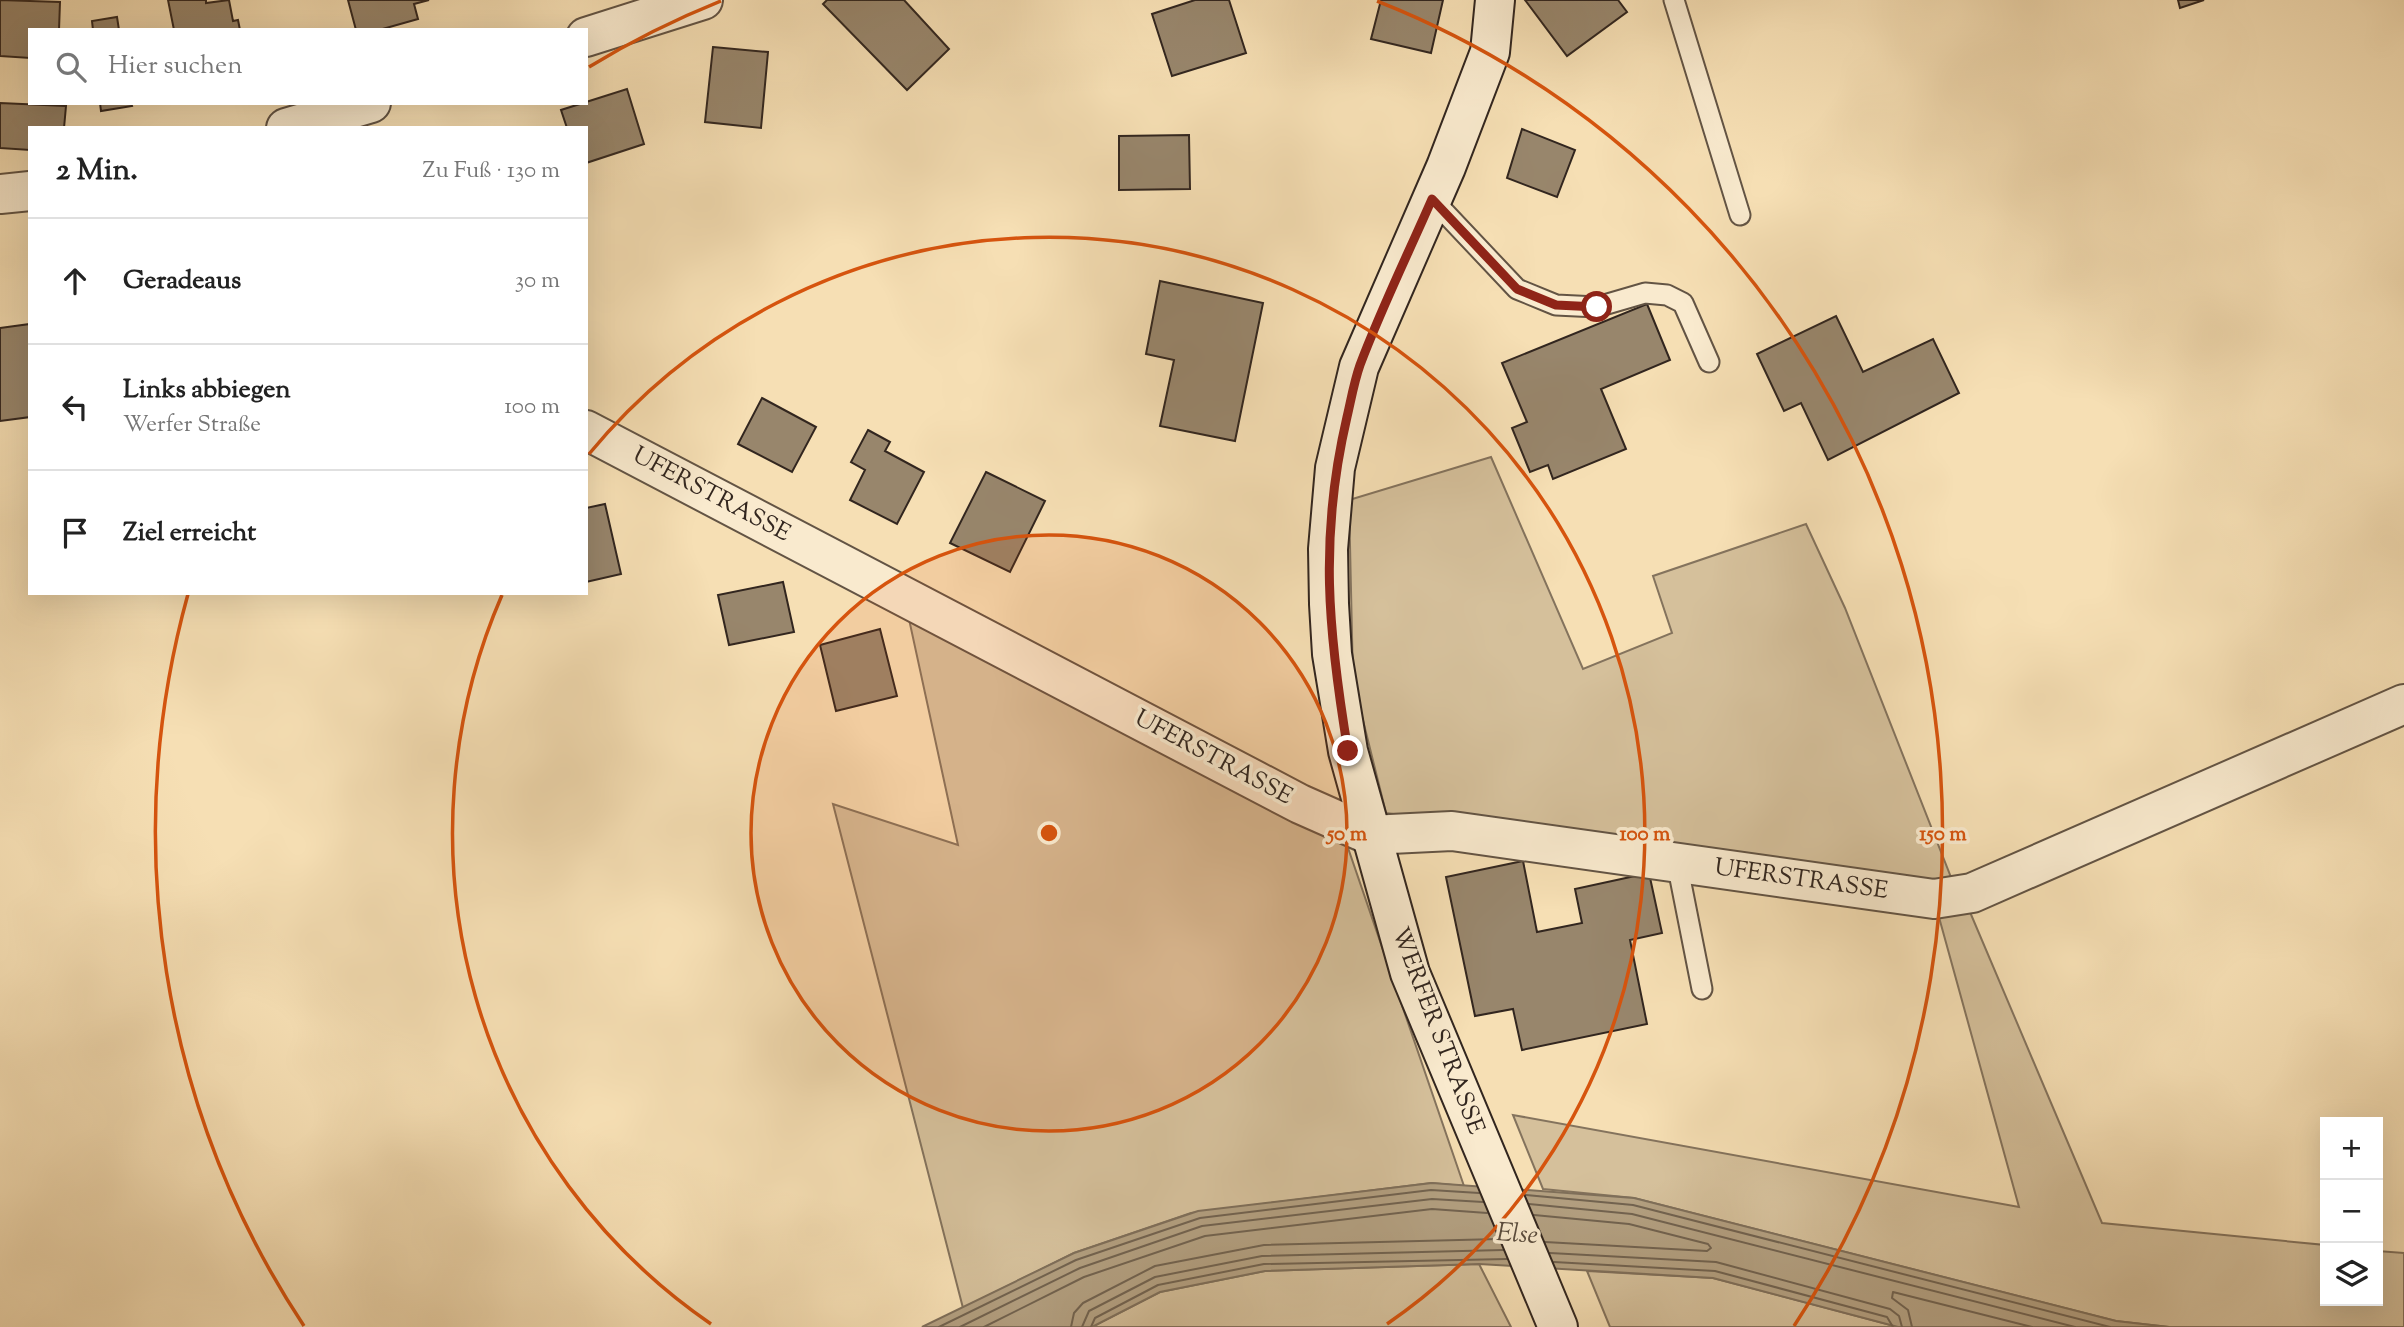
<!DOCTYPE html>
<html lang="de">
<meta charset="utf-8">
<style>
body{margin:0;font-family:"Sorts Mill Goudy",serif;background:#f2f2f2;color:#222}
.controls{position:absolute;right:21px;bottom:21px;display:grid;overflow:hidden;border-radius:0px;box-shadow:0 7px 28px #0002}
.controls button{width:63px;height:63px;display:grid;place-items:center;padding:0;border:0;border-bottom:2px solid #e0e0e0;background:#fff;color:#222;font:35px sans-serif}
.stop{position:absolute;width:21px;height:21px;margin:-16px;border:5px solid #8f2418;border-radius:50%;background:#fff}
.stop.end{background:#8f2418;border-color:#fff;box-shadow:0 2px 7px #0008}
.list{margin:0;padding:0;list-style:none}
h2{display:flex;justify-content:space-between;align-items:center;height:91px;margin:0;padding:0 28px;font-size:30px}
h2 small{font-size:23px;font-weight:400;color:#767676}
.list li{display:grid;grid-template-columns:46px 1fr auto;gap:21px;align-items:center;box-sizing:border-box;height:126px;padding:0 28px;border-top:2px solid #e0e0e0}
.list b{display:block;font-size:26px;white-space:nowrap}
.list p{margin:0;font-size:23px;white-space:nowrap;color:#767676}
.list em{font-size:23px;font-style:normal;color:#767676}
.icon{flex:none;width:38px;height:38px;fill:none;stroke:currentColor;stroke-width:2;stroke-linecap:round;stroke-linejoin:round}
.map{position:relative;flex:none;width:2404px;height:1327px;overflow:hidden}
.search{position:absolute;background:#fff;box-shadow:0 7px 28px #0002;left:28px;top:28px;width:560px;height:77px;display:flex;align-items:center;gap:18px;box-sizing:border-box;padding:0 24px;border-radius:0px;color:#767676;font-size:26px}
.panel{position:absolute;background:#fff;box-shadow:0 7px 28px #0002;left:28px;top:126px;width:560px;height:469px;border-radius:0px}
.map>svg:first-child{display:block}
.green{fill:#d5c09b;stroke:#84735d;stroke-width:2}
.water{fill:#b3a081;stroke:#7f6f5a;stroke-width:2}
.lines{fill:none;stroke-linecap:round;stroke-linejoin:round}
.shore{stroke:#726350;stroke-width:2}
.building{fill:#98866c;stroke:#32261f;stroke-width:2}
.service-casing{stroke:#635444;stroke-width:23}
.minor-casing{stroke:#635444;stroke-width:42}
.secondary-casing{stroke:#32261f;stroke-width:42}
.service{stroke:#f9eace;stroke-width:19}
.minor{stroke:#f9eace;stroke-width:38}
.secondary{stroke:#f9eace;stroke-width:38}
.route{stroke:#8f2418;stroke-width:9}
.ring{fill:none;stroke:#d6540e;stroke-width:3.5}
.labels{text-anchor:middle;dominant-baseline:central;stroke-width:7;stroke-linejoin:round;paint-order:stroke}
.street-label{font-size:24px;fill:#32261f;stroke:#f9eace}
.water-label{font-size:26px;font-style:italic;fill:#594b3c;stroke:#f9eace}
.centre{fill:#d6540e;stroke:#f9eace;stroke-width:3.5}
.ring-label{font-size:21px;text-anchor:middle;font-weight:bold;fill:#d6540e;stroke:#f9eace;stroke-width:7;stroke-linejoin:round;paint-order:stroke}
</style>
<div class="map">
<svg width="2404" height="1327" viewBox="0 0 2404 1327">
<rect width="100%" height="100%" fill="#f6dfb4"/>
<filter id="stains"><feTurbulence type="fractalNoise" baseFrequency=".00286" numOctaves="4"/><feColorMatrix values="0 0 0 0 .2 0 0 0 0 .09 0 0 0 0 .02 0 0 0 .5 -.17"/></filter>
<radialGradient id="worn" r=".72"><stop offset=".6" stop-color="#630" stop-opacity="0"/><stop offset="1" stop-color="#630" stop-opacity=".3"/></radialGradient>
<!-- green -->
<g class="green">
<polygon points="1491,457 1583,669 1672,633 1653,576 1806,524 1845,608 1954,885 1929,888 1386,813 1353,680 1349,500"/>
<polygon points="907,610 1347,845 1464,1186 1431,1183 1191,1213 1074,1253 963,1308 833,804 958,845"/>
<polygon points="1967,905 2102,1223 2325,1245 2325,1301 2378,1301 2378,1251 2404,1253 2404,1327 2169,1327 2116,1321 1634,1198 1543,1189 1513,1115 2019,1207 1937,910"/>
<polygon points="1479,1264 1511,1327 1092,1327 1160,1292 1265,1271"/>
<polygon points="1587,1271 1713,1278 1898,1327 1610,1327"/>
</g>
<!-- water -->
<polygon class="water" points="1432,1183 1634,1198 2116,1321 2169,1327 1898,1327 1713,1278 1479,1264 1265,1271 1160,1292 1092,1327 922,1327 1074,1253 1198,1211"/>
<g class="lines">
<!-- shore -->
<g class="shore">
<polyline points="1526,1195 1633,1205 2110,1327"/>
<polyline points="1529,1204 1632,1214 2075,1327"/>
<polyline points="1534,1215 1629,1224 1708,1244 1711,1248 1707,1251 1545,1242"/>
<polyline points="1550,1253 1716,1262 1890,1309 1899,1316 1902,1327"/>
<polyline points="1554,1262 1715,1271 1887,1317 1893,1327"/>
<polyline points="939,1327 1076,1260 1200,1218 1431,1190 1479,1193"/>
<polyline points="960,1327 1080,1268 1202,1226 1432,1199 1483,1202"/>
<polyline points="984,1327 1084,1277 1205,1236 1432,1209 1487,1213"/>
<polyline points="1071,1327 1074,1313 1083,1303 1155,1266 1264,1245 1499,1239"/>
<polyline points="1082,1327 1089,1311 1155,1277 1262,1256 1503,1250"/>
<polyline points="1091,1327 1095,1318 1158,1285 1264,1264 1507,1259"/>
<polyline points="1912,1327 1908,1310 1892,1298 1893,1292 2032,1327"/>
</g>
</g>
<!-- building -->
<g class="building">
<polygon points="0,0 60,2 59,30 30,30 30,58 0,56"/>
<polygon points="168,0 206,0 206,3 229,0 233,21 238,20 240,30 174,30"/>
<polygon points="348,0 429,0 414,4 418,19 379,30 356,30"/>
<polygon points="827,0 904,0 949,49 907,90 823,4"/>
<polygon points="1195,0 1229,0 1246,53 1172,76 1152,14"/>
<polygon points="1381,0 1443,0 1431,53 1371,39"/>
<polygon points="1525,0 1618,0 1627,12 1567,56"/>
<polygon points="2178,0 2204,0 2180,8"/>
<polygon points="117,17 119,30 93,30 92,21"/>
<polygon points="713,47 768,52 761,128 705,122"/>
<polygon points="627,89 644,144 586,163 586,128 567,128 561,110"/>
<polygon points="0,103 66,106 64,128 30,128 30,150 0,148"/>
<polygon points="100,103 131,103 132,106 101,111"/>
<polygon points="1522,129 1575,150 1557,197 1507,178"/>
<polygon points="1189,135 1190,189 1119,190 1119,136"/>
<polygon points="1160,281 1263,303 1235,441 1160,426 1174,360 1146,354"/>
<polygon points="1647,304 1670,360 1601,389 1626,449 1553,479 1548,465 1530,472 1512,428 1527,422 1502,363"/>
<polygon points="1836,316 1863,372 1933,339 1959,393 1828,460 1801,403 1784,411 1757,354"/>
<polygon points="30,324 30,417 0,421 0,328"/>
<polygon points="762,398 816,427 792,472 738,444"/>
<polygon points="868,430 890,442 885,451 924,472 897,524 850,500 865,470 851,462"/>
<polygon points="986,472 1045,501 1010,572 950,543"/>
<polygon points="605,504 621,574 586,582 586,508"/>
<polygon points="783,582 794,632 729,645 718,595"/>
<polygon points="880,629 897,696 836,711 820,645"/>
<polygon points="1523,861 1537,932 1582,923 1575,889 1649,873 1662,933 1630,940 1647,1024 1522,1050 1513,1009 1475,1016 1446,877"/>
</g>
<g class="lines">
<defs>
<g id="service">
<polyline points="1674,0 1740,215"/>
<polyline points="1432,199 1517,289 1556,305 1597,307 1645,293 1667,295 1683,303 1709,362"/>
<polyline points="1677,863 1702,989"/>
</g>
<g id="minor">
<polyline points="586,37 703,0"/>
<polyline points="286,128 371,103"/>
<polyline points="0,194 30,191"/>
<polyline points="586,430 1300,804 1370,835 1452,831 1934,899 1972,893 2404,704"/>
</g>
<polyline id="secondary" points="1495,0 1490,52 1446,167 1359,367 1335,468 1328,549 1329,604 1332,654 1348,751 1410,973 1558,1327"/>
</defs>
<!-- service casing -->
<use href="#service" class="service-casing"/>
<!-- minor casing -->
<use href="#minor" class="minor-casing"/>
<!-- secondary casing -->
<use href="#secondary" class="secondary-casing"/>
<!-- service -->
<use href="#service" class="service"/>
<!-- minor -->
<use href="#minor" class="minor"/>
<!-- secondary -->
<use href="#secondary" class="secondary"/>
</g>
<g class="lines">
<!-- route -->
<path class="route" d="M1348 751C1328 631 1319 537 1347 417 1351 400 1354 382 1360 365 1381 309 1408 254 1432 199L1517 289 1556 305 1597 307"/>
</g>
<!-- distance rings -->
<circle cx="1049" cy="833" r="298" fill="#d6540e" fill-opacity=".12"/>
<g class="ring">
<circle cx="1049" cy="833" r="298"/>
<path d="M711 1324A596 596 0 0 1 502 595M589 454A596 596 0 1 1 1387 1324"/>
<path d="M304 1326A894 894 0 0 1 188 594M589 67A894 894 0 0 1 721 1M1377 1A894 894 0 0 1 1794 1326"/>
</g>
<g class="labels">
<!-- street labels -->
<g class="street-label">
<text transform="translate(711 495) rotate(28)">UFERSTRASSE</text>
<text transform="translate(1213 758) rotate(28)">UFERSTRASSE</text>
<text transform="translate(1801 880) rotate(8)">UFERSTRASSE</text>
<text transform="translate(1437 1031) rotate(69)">WERFER STRASSE</text>
</g>
<!-- water labels -->
<g class="water-label">
<text transform="translate(1517 1235) rotate(4)">Else</text>
</g>
</g>
<circle cx="1049" cy="833" r="10" class="centre"/>
<g class="ring-label">
<text x="1347" y="840">50 m</text>
<text x="1645" y="840">100 m</text>
<text x="1943" y="840">150 m</text>
</g>
<rect width="100%" height="100%" filter="url(#stains)"/>
<rect width="100%" height="100%" fill="url(#worn)"/>
</svg>
<div class="controls">
<button>+</button>
<button>−</button>
<button><svg class="icon" aria-label="layers" viewBox="0 0 24 24"><path d="M12 4l9 5-9 5-9-5zM3 14l9 5 9-5"/></svg></button>
</div>
<div class="stop" style="left:1597px;top:307px"></div>
<div class="stop end" style="left:1348px;top:751px"></div>
<div class="search"><svg class="icon" aria-label="search" viewBox="0 0 24 24"><circle cx="10" cy="10" r="6"/><path d="M15 15l6 6"/></svg>Hier suchen</div>
<section class="panel">
<h2>2 Min.<small>Zu Fuß · 130 m</small></h2>
<ul class="list">
<li><svg class="icon" aria-label="ahead" viewBox="0 0 24 24"><path d="M12 20V5M6 11l6-6 6 6"/></svg><div><b>Geradeaus</b></div><em>30 m</em></li>
<li><svg class="icon" aria-label="left" viewBox="0 0 24 24"><path d="M17 20v-9H6M10 6l-5 5 5 5"/></svg><div><b>Links abbiegen</b><p>Werfer Straße</p></div><em>100 m</em></li>
<li><svg class="icon" aria-label="arrive" viewBox="0 0 24 24"><path d="M6 21V4h12l-3 4 3 4H6"/></svg><div><b>Ziel erreicht</b></div></li>
</ul>
</section>
</div>
